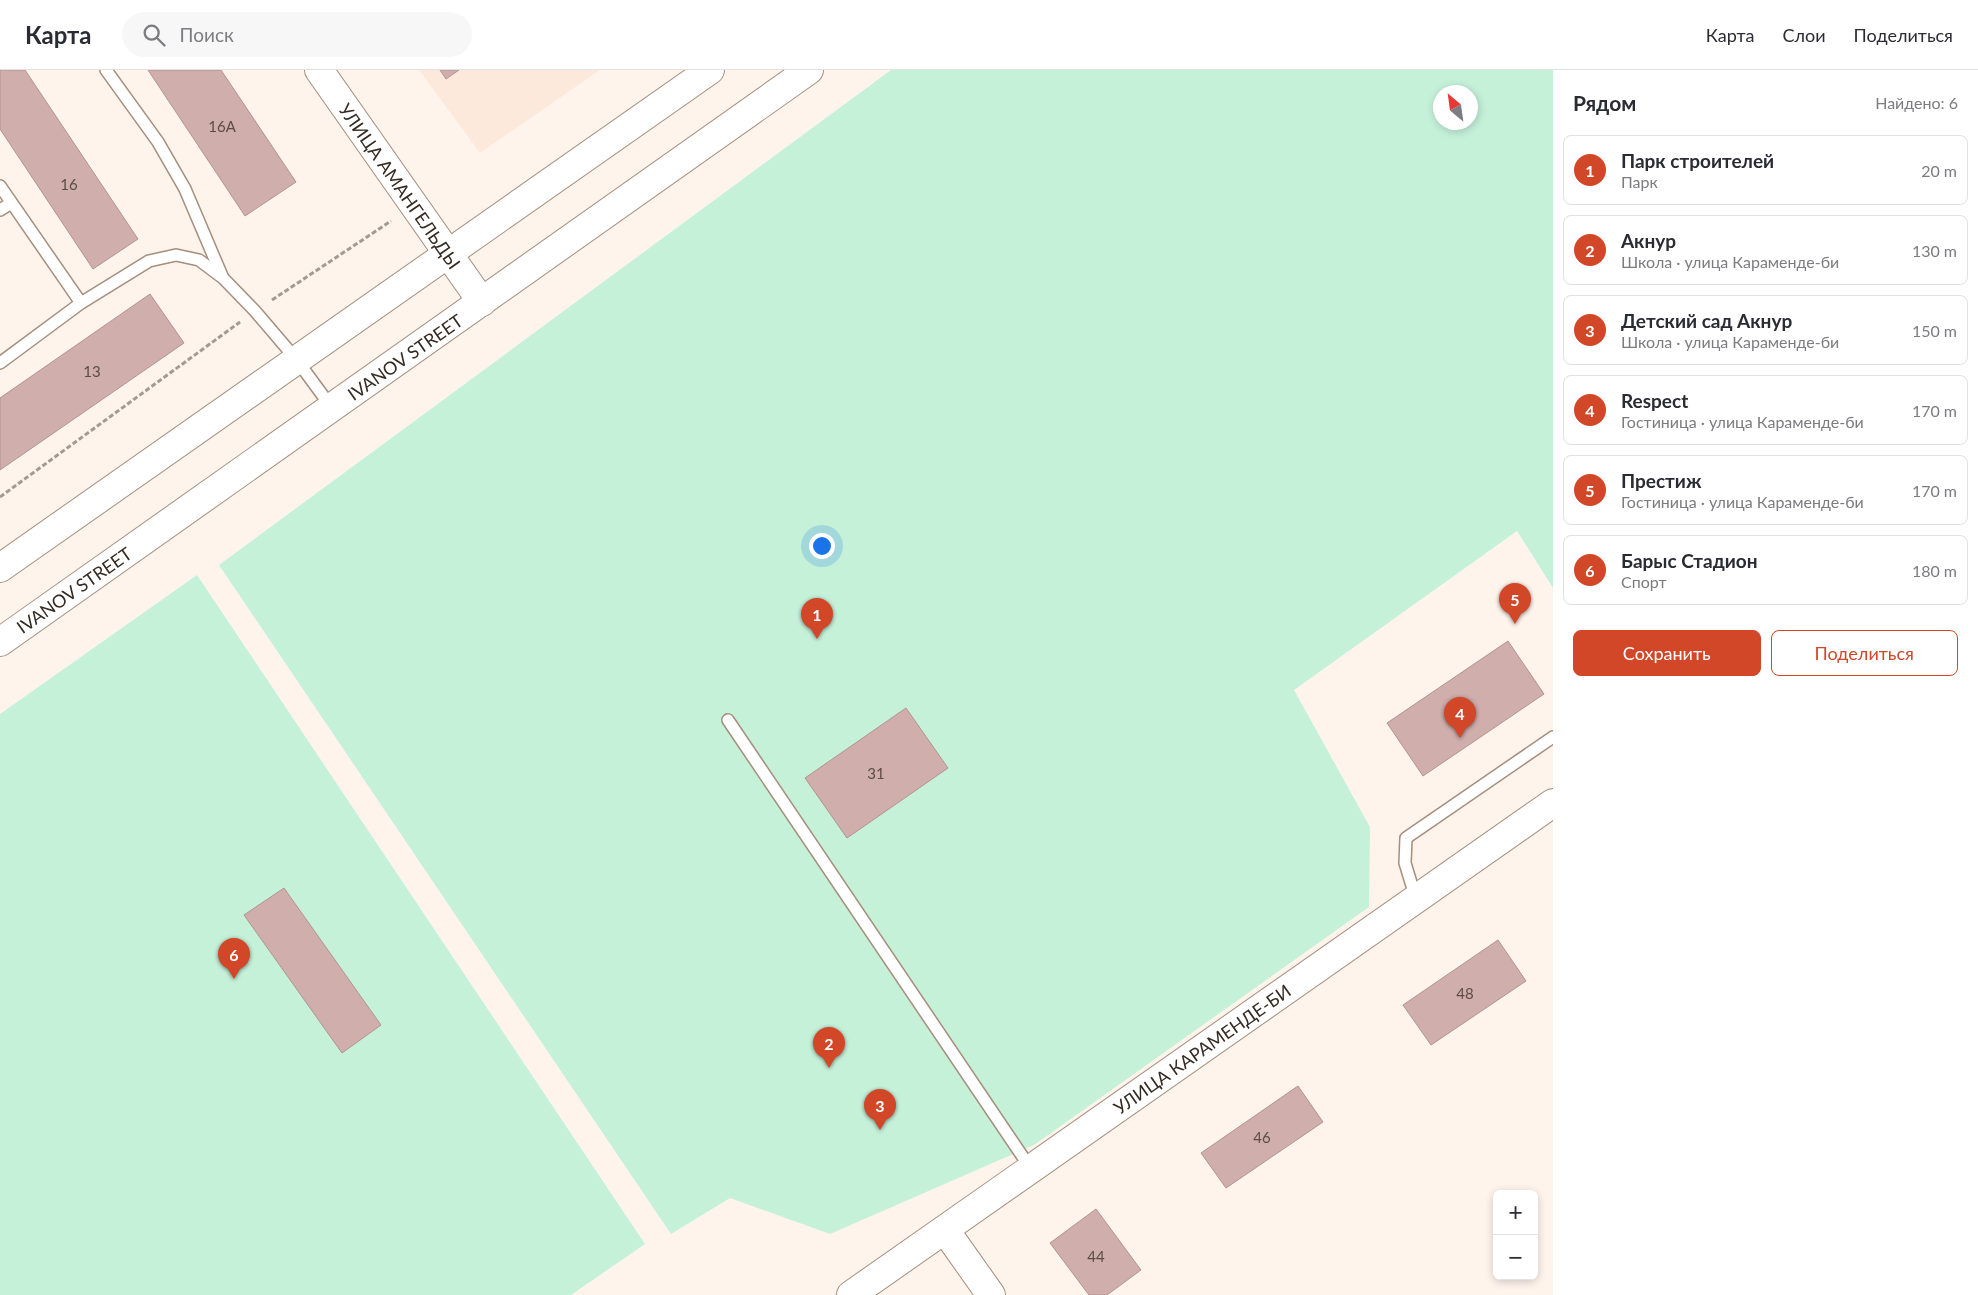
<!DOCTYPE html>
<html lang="ru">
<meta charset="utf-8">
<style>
body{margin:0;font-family:Lato,sans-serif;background:#f7f7f7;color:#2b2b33}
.controls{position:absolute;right:15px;bottom:15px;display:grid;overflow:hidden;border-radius:8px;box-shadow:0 2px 8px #0003}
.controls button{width:45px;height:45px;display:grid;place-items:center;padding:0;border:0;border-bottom:1px solid #e1e1e2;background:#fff;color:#2b2b33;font:25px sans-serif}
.compass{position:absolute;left:1433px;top:15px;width:45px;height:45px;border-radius:50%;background:#fff;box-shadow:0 2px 8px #0003;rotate:331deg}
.you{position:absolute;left:821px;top:475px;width:18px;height:18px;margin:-12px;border:4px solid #fff;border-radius:50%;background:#1a73e8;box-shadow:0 0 0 8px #1a73e833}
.badge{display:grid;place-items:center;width:32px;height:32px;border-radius:50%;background:#d14727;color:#fff;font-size:16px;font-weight:700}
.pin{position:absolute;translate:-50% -41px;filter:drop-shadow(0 1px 2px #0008)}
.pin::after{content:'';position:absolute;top:26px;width:18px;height:15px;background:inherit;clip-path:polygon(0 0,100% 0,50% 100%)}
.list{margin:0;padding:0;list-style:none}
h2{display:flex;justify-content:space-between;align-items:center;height:65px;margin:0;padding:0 20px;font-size:21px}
h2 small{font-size:16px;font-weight:400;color:#7c7c81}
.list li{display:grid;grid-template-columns:32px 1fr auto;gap:15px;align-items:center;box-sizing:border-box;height:70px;margin:0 10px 10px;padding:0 10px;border:1px solid #e1e1e2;border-radius:8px}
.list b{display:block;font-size:19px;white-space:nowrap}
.list p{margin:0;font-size:16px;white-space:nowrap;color:#7c7c81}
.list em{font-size:16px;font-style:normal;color:#7c7c81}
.actions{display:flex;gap:10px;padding:15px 20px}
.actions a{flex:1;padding:11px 0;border:1px solid #d14727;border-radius:8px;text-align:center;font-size:18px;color:#d14727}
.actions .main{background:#d14727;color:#fff}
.icon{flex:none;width:28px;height:28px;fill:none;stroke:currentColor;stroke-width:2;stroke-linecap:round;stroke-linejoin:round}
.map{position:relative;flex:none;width:1553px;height:1225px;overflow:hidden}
header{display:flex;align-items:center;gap:30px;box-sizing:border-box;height:70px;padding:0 25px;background:#fff;border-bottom:1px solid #e1e1e2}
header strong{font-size:24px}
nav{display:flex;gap:28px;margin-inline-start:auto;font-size:18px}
.search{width:350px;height:45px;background:#f7f7f7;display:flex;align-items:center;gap:12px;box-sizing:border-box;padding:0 18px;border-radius:28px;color:#7c7c81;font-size:19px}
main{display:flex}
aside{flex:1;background:#fff}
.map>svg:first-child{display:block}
.built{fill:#fde9db}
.green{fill:#c5f1d9;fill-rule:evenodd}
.building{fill:#cfaeac;stroke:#b39392}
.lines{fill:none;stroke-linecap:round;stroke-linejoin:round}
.service-casing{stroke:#a68e7c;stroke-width:14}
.tertiary-casing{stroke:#a68e7c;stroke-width:30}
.path{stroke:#a49a92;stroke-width:3;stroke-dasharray:5 2.5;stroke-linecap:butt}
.service{stroke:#fff;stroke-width:11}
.tertiary{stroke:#fff;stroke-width:28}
.labels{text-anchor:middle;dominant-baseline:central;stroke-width:4.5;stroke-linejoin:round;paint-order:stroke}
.number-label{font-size:15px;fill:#5c4c45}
.street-label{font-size:18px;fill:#352b23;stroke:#fff}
</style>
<header>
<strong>Карта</strong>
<div class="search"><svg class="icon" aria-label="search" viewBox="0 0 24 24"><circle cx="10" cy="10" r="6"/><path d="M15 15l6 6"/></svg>Поиск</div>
<nav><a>Карта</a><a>Слои</a><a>Поделиться</a></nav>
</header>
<main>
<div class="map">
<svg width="1553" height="1225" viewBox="0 0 1553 1225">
<rect width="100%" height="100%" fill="#fef4ec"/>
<!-- built -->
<polygon class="built" points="419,0 600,0 480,83"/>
<!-- green -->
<g class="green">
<path d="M891 0H1553V518L1517 461 1294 620 1370 757 1369 837 1034 1075 830 1164 730 1128 671 1164 219 495ZM1440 22H1470V52H1440Z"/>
<polygon points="197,505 645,1174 571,1225 0,1225 0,644"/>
</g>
<!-- building -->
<g class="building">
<polygon points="0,0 25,0 138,169 93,199 0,59"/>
<polygon points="148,0 221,0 296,112 245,146"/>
<polygon points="440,0 459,0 446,9"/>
<polygon points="150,224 184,273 0,400 0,328"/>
<polygon points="1508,571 1544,624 1423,706 1387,653"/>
<polygon points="906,638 948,698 847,768 805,708"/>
<polygon points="284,818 381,955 342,983 244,845"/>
<polygon points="1498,870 1526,911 1431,975 1403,935"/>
<polygon points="1298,1016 1323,1052 1226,1118 1201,1083"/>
<polygon points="1096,1139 1141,1200 1107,1225 1089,1225 1050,1173"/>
</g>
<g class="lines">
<defs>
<g id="service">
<polyline points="106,0 158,72 185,119 222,206"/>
<polyline points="0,116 81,233 0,293"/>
<polyline points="0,140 11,133"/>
<polyline points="81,233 149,191 176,185 199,190 223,208 255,241 296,289 332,338"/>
<polyline points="728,650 1031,1099"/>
<polyline points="1416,829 1405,793 1406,768 1553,667"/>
</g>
<g id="tertiary">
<polyline points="319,0 482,232"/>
<polyline points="0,498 710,0"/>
<polyline points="0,572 809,0"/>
<polyline points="945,1160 991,1225"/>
<polyline points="851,1225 1553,733"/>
</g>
</defs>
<!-- service casing -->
<use href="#service" class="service-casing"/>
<!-- tertiary casing -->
<use href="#tertiary" class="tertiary-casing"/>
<!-- path -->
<g class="path">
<polyline points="272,230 391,151"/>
<polyline points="0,427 240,252"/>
</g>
<!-- service -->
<use href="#service" class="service"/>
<!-- tertiary -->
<use href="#tertiary" class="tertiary"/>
</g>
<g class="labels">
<!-- number labels -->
<g class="number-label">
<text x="222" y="56">16А</text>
<text x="69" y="114">16</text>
<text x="92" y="301">13</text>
<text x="876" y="703">31</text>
<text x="1465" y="923">48</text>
<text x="1262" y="1067">46</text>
<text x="1096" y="1186">44</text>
</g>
<!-- street labels -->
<g class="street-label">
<text transform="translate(400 116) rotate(55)">УЛИЦА АМАНГЕЛЬДЫ</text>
<text transform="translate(405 287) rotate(-35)">IVANOV STREET</text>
<text transform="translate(74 520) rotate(-35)">IVANOV STREET</text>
<text transform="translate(1202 979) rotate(-35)">УЛИЦА КАРАМЕНДЕ-БИ</text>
</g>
</g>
</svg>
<div class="controls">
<button>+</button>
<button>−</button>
</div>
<svg class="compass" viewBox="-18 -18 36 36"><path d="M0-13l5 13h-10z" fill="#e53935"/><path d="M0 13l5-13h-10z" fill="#7c7c81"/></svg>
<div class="you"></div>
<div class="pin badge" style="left:817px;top:569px">1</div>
<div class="pin badge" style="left:829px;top:998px">2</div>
<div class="pin badge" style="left:880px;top:1060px">3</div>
<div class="pin badge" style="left:1460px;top:668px">4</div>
<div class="pin badge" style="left:1515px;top:554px">5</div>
<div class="pin badge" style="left:234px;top:909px">6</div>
</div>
<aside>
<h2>Рядом<small>Найдено: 6</small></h2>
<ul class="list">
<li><span class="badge">1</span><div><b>Парк строителей</b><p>Парк</p></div><em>20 m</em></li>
<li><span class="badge">2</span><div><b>Акнур</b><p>Школа · улица Караменде-би</p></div><em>130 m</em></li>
<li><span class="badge">3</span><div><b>Детский сад Акнур</b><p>Школа · улица Караменде-би</p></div><em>150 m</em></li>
<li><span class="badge">4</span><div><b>Respect</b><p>Гостиница · улица Караменде-би</p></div><em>170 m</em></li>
<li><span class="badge">5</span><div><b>Престиж</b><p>Гостиница · улица Караменде-би</p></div><em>170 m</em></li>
<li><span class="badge">6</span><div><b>Барыс Стадион</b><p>Спорт</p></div><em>180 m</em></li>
</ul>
<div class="actions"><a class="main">Сохранить</a><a>Поделиться</a></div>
</aside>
</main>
